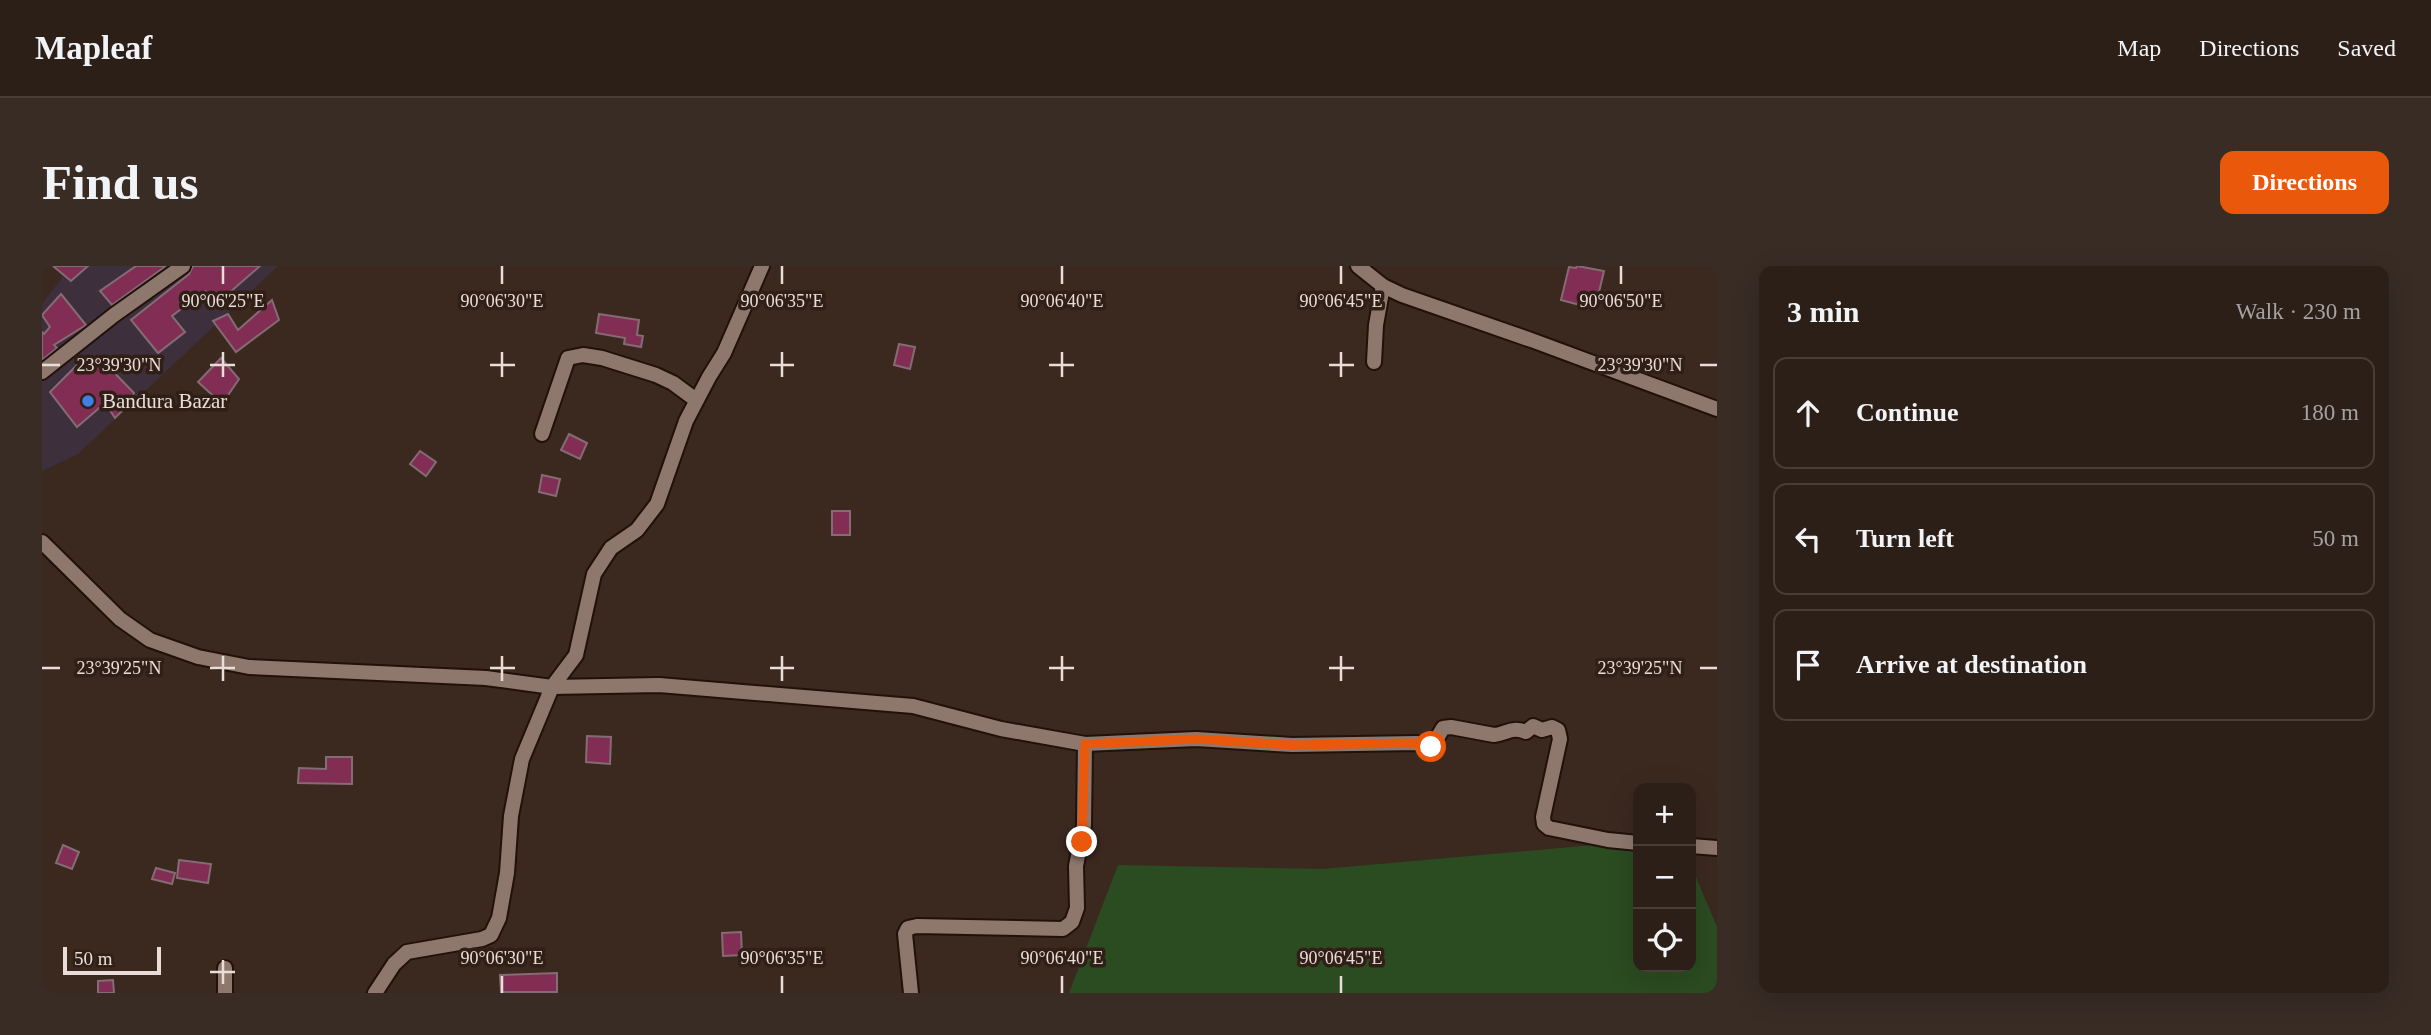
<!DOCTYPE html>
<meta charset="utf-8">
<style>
body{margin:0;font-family:"Times New Roman",serif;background:#382c25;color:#f1f3f6}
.controls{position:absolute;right:21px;bottom:21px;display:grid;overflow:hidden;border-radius:14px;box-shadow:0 7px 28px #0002}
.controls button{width:63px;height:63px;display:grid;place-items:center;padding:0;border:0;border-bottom:2px solid #483d37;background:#2c1f18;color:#f1f3f6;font:35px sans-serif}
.scale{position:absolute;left:21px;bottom:18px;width:98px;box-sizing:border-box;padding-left:7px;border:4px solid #eaddd8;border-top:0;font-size:19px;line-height:24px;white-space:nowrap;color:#eaddd8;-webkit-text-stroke:5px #301f16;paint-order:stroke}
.stop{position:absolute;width:21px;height:21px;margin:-16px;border:5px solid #ea580c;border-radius:50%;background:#fff}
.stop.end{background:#ea580c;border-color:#fff;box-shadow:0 2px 7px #0008}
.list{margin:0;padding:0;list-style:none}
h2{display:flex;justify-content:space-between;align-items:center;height:91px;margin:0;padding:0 28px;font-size:30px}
h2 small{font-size:23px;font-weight:400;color:#a6a2a2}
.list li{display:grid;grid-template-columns:46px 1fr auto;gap:21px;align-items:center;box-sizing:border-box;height:112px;margin:0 14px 14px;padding:0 14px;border:2px solid #483d37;border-radius:14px}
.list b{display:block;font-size:26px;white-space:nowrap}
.list em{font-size:23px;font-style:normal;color:#a6a2a2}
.icon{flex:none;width:38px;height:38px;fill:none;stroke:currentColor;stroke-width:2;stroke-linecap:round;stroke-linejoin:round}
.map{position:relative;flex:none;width:1675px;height:727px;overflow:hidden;border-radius:14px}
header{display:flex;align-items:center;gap:42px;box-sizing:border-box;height:98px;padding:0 35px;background:#2c1f18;border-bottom:2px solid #483d37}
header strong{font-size:33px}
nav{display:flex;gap:38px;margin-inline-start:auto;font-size:24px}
.intro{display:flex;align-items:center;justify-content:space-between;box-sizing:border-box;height:168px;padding:0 42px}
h1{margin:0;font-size:49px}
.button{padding:18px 32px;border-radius:14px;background:#ea580c;color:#fff;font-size:24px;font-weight:700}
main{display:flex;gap:42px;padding:0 42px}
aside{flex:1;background:#2c1f18;border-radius:14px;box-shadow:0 7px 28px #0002}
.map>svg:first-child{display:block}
.commercial{fill:#3e2f3c}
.green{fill:#2b4b21}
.building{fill:#822d53;stroke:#836c74;stroke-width:2}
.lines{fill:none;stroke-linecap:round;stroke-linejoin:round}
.minor-casing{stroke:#211109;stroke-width:18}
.minor{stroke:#8e786e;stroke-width:14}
.route{stroke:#ea580c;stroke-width:9}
.ticks{fill:none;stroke:#eaddd8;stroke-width:2.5}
.shop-dot{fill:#3f7fe0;stroke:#301f16;stroke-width:2.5}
.labels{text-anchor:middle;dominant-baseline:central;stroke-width:7;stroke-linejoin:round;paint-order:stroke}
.poi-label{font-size:21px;fill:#eaddd8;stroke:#301f16;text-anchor:start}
.ticks-label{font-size:18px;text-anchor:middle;fill:#eaddd8;stroke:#301f16;stroke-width:7;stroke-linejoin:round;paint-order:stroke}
</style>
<header>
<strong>Mapleaf</strong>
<nav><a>Map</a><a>Directions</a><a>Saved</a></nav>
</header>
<div class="intro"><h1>Find us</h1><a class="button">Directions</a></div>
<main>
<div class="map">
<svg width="1675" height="727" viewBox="0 0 1675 727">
<rect width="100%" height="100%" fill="#3b2920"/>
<!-- commercial -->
<polygon class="commercial" points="29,0 236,0 36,188 0,205 0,38"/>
<!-- green -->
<polygon class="green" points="1596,575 1596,701 1649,701 1649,599 1675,661 1675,727 1027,727 1076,599 1281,603"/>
<!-- building -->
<g class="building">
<polygon points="11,0 46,0 29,15"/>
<polygon points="94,0 124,0 70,39 58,25"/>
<polygon points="151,0 218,0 172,40 163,25 130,50 143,66 116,87 89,54 147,8"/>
<polygon points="1535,0 1562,5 1553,43 1519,34 1527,1 1534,2"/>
<polygon points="19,28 44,59 12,79 15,82 0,94 0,66 2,68 8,61 0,49"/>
<polygon points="230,34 237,54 194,86 171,55 186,48 196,64"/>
<polygon points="557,48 597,54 595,69 601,70 599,81 582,78 583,72 554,67"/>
<polygon points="857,78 873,81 868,103 852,99"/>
<polygon points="56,90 92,127 84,141 73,152 63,137 35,161 8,126 39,95"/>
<polygon points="179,92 197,113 180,138 156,116"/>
<polygon points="527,168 545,177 538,193 519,184"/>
<polygon points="378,185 394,196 384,210 368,198"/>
<polygon points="500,209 518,213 514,230 497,226"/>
<rect x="790" y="245" width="18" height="24"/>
<polygon points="545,470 569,471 568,498 544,496"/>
<polygon points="284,491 310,491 310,518 256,517 257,502 284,503"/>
<polygon points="21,579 37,586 30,603 14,597"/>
<polygon points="137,594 169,598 166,617 135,612"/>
<polygon points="114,602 133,607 130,618 110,613"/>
<polygon points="699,666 700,689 681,690 680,667"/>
<polygon points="515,707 515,726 459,726 458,709"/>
<polygon points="71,714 72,727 56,727 56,715"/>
</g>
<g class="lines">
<defs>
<g id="minor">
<polyline points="1316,0 1341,20 1360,29 1492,75 1675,143"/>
<polyline points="1332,96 1334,59 1341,20"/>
<polyline points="0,106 72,49 141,0"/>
<polyline points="500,168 526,92 541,89 560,92 614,109 631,117 654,134"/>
<path d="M0 276 78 353 108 374 156 391 207 401 444 412 510 421 617 419 871 440 959 463 1043 478 1154 473 1250 479 1375 477 1385 482 1393 476 1401 462 1409 461 1452 469C1464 468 1470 460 1484 466L1491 460 1500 464 1510 461 1516 464 1518 473 1501 551 1502 558 1507 562 1566 574 1596 577"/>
<polyline points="1649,580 1675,582"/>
<polyline points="183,727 183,702"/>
<polyline points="333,727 352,698 365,686 440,673 449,669 457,652 465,607 469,550 480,493 510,421 534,389 552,308 569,282 595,264 615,238 644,155 667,111 682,87 720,0"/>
<polyline points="869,727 863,668 866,662 875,660 1021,663 1030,656 1035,642 1034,600 1042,559 1043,478"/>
</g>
</defs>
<!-- minor casing -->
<use href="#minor" class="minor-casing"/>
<!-- minor -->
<use href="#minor" class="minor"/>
</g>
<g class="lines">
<!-- route -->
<polyline class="route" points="1040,576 1043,478 1154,473 1250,479 1374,477 1385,482 1389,481"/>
</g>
<!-- ticks -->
<path class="ticks" d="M181 0V18M460 0V18M740 0V18M1020 0V18M1299 0V18M1579 0V18M181 86V111M460 86V111M740 86V111M1020 86V111M1299 86V111M0 99H18M168 99H193M448 99H473M728 99H752M1007 99H1032M1287 99H1312M1658 99H1675M181 390V415M460 390V415M740 390V415M1020 390V415M1299 390V415M0 402H18M168 402H193M448 402H473M728 402H752M1007 402H1032M1287 402H1312M1658 402H1675M181 694V718M168 706H193M460 710V727M740 710V727M1020 710V727M1299 710V727"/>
<!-- markers -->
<circle class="shop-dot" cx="46" cy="135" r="7"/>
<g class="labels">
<!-- poi labels -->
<g class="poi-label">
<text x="60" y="135">Bandura Bazar</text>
</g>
</g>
<g class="ticks-label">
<text x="181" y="41">90°06'25"E</text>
<text x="460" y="41">90°06'30"E</text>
<text x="740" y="41">90°06'35"E</text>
<text x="1020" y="41">90°06'40"E</text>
<text x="1299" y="41">90°06'45"E</text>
<text x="1579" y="41">90°06'50"E</text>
<text x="77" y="105">23°39'30"N</text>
<text x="1598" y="105">23°39'30"N</text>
<text x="77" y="408">23°39'25"N</text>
<text x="1598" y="408">23°39'25"N</text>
<text x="460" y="698">90°06'30"E</text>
<text x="740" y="698">90°06'35"E</text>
<text x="1020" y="698">90°06'40"E</text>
<text x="1299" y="698">90°06'45"E</text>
</g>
</svg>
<div class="controls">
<button>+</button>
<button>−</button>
<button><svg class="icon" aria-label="locate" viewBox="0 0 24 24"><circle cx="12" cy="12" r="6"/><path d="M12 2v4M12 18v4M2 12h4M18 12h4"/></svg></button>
</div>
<div class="scale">50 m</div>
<div class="stop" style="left:1389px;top:481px"></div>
<div class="stop end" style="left:1040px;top:576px"></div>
</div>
<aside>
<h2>3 min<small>Walk · 230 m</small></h2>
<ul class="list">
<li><svg class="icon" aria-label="ahead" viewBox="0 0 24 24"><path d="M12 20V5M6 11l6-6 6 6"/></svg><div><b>Continue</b></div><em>180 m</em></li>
<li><svg class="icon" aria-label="left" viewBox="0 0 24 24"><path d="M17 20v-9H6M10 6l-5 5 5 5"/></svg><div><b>Turn left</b></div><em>50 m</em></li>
<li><svg class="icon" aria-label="arrive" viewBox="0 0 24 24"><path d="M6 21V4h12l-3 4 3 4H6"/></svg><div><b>Arrive at destination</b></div></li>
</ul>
</aside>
</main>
